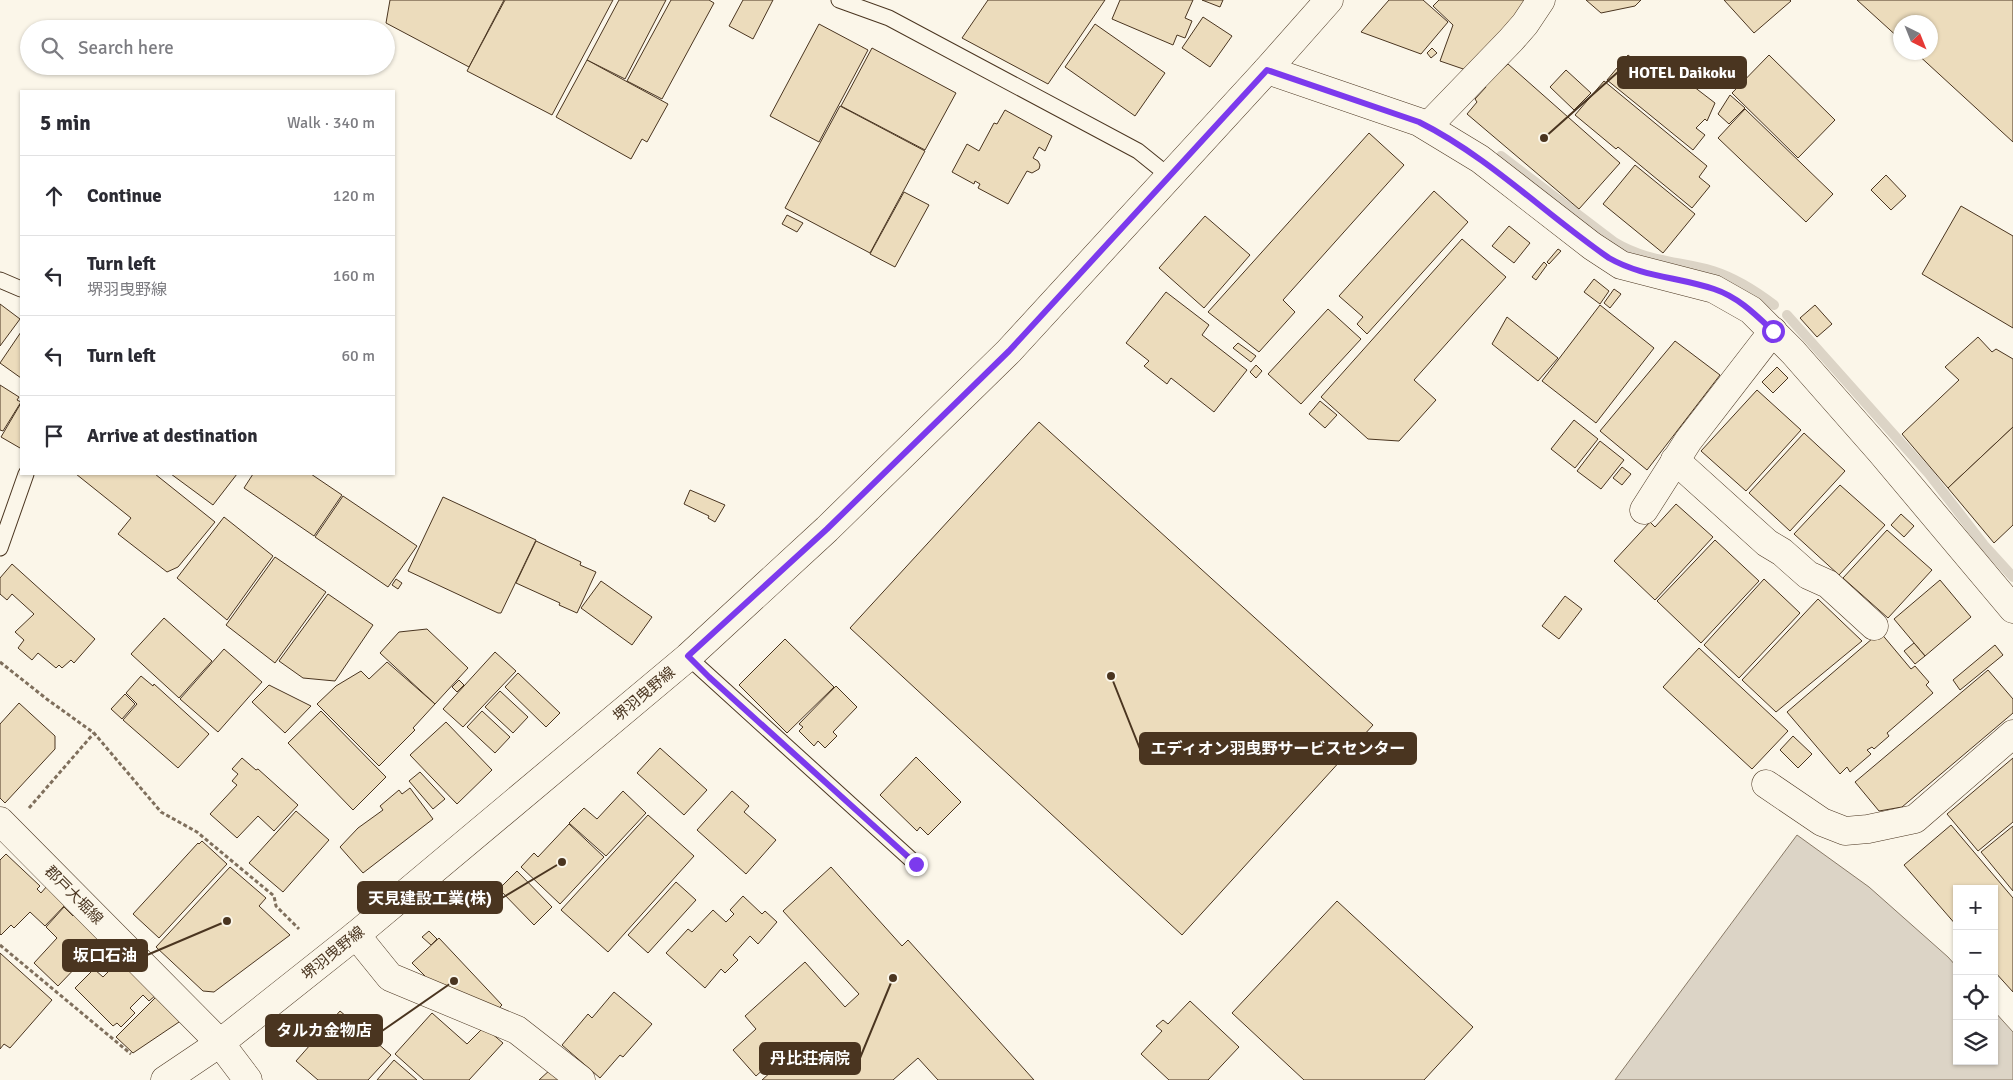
<!DOCTYPE html>
<meta charset="utf-8">
<style>
body{margin:0;font-family:Signika,"Noto Sans JP",sans-serif;background:#f7f7f7;color:#2b2b33}
.controls{position:absolute;right:15px;bottom:15px;display:grid;overflow:hidden;border-radius:0px;box-shadow:0 1px 4px #0004}
.controls button{width:45px;height:45px;display:grid;place-items:center;padding:0;border:0;border-bottom:1px solid #e1e1e2;background:#fff;color:#2b2b33;font:25px sans-serif}
.compass{position:absolute;left:1893px;top:15px;width:45px;height:45px;border-radius:50%;background:#fff;box-shadow:0 1px 4px #0004;rotate:137deg}
.stop{position:absolute;width:15px;height:15px;margin:-11px;border:4px solid #7c3aed;border-radius:50%;background:#fff}
.stop.end{background:#7c3aed;border-color:#fff;box-shadow:0 1px 5px #0008}
.list{margin:0;padding:0;list-style:none}
h2{display:flex;justify-content:space-between;align-items:center;height:65px;margin:0;padding:0 20px;font-size:21px}
h2 small{font-size:16px;font-weight:400;color:#7c7c81}
.list li{display:grid;grid-template-columns:32px 1fr auto;gap:15px;align-items:center;box-sizing:border-box;height:80px;padding:0 20px;border-top:1px solid #e1e1e2}
.list b{display:block;font-size:19px;white-space:nowrap}
.list p{margin:0;font-size:16px;white-space:nowrap;color:#7c7c81}
.list em{font-size:16px;font-style:normal;color:#7c7c81}
.icon{flex:none;width:28px;height:28px;fill:none;stroke:currentColor;stroke-width:2;stroke-linecap:round;stroke-linejoin:round}
.map{position:relative;flex:none;width:2013px;height:1080px;overflow:hidden}
.search{position:absolute;background:#fff;box-shadow:0 1px 4px #0004;left:20px;top:20px;width:375px;height:55px;display:flex;align-items:center;gap:12px;box-sizing:border-box;padding:0 18px;border-radius:28px;color:#7c7c81;font-size:19px}
.panel{position:absolute;background:#fff;box-shadow:0 1px 4px #0004;left:20px;top:90px;width:375px;height:385px;border-radius:0px}
.map>svg:first-child{display:block}
.water{fill:#dcd4c6;stroke:#887966}
.lines{fill:none;stroke-linecap:round;stroke-linejoin:round}
.stream{stroke:#dcd4c6;stroke-width:10}
.building{fill:#ecdcbc;stroke:#4a3520}
.service-casing{stroke:#4a3520;stroke-width:17}
.minor-casing{stroke:#4a3520;stroke-width:29}
.secondary-casing{stroke:#4a3520;stroke-width:29}
.primary-casing{stroke:#4a3520;stroke-width:29}
.path{stroke:#7f6f5c;stroke-width:3;stroke-dasharray:4 2.5;stroke-linecap:butt}
.service{stroke:#fbf6e9;stroke-width:15}
.minor{stroke:#fbf6e9;stroke-width:28}
.secondary{stroke:#fbf6e9;stroke-width:28}
.primary{stroke:#fbf6e9;stroke-width:28}
.route{stroke:#7c3aed;stroke-width:6}
.labels{text-anchor:middle;dominant-baseline:central;stroke-width:4;stroke-linejoin:round;paint-order:stroke}
.street-label{font-size:15px;fill:#4a3520;stroke:#fbf6e9}
.leader{fill:none;stroke:#4a3520;stroke-width:2}
.callout-dot{fill:#4a3520;stroke:#fbf6e9;stroke-width:2}
.callout{fill:#4a3520;stroke:#4a3520;stroke-width:2}
.callout-label{font-size:16px;text-anchor:middle;font-weight:bold;fill:#fff}
</style>
<div class="map">
<svg width="2013" height="1080" viewBox="0 0 2013 1080">
<rect width="100%" height="100%" fill="#fbf6e9"/>
<!-- water -->
<polygon class="water" points="1797,835 1869,887 1948,957 1957,967 1957,1061 1994,1061 1994,1011 2013,1032 2013,1080 1615,1080"/>
<g class="lines">
<!-- stream -->
<g class="stream">
<path d="M1501 156 1614 242C1647 262 1678 261 1713 271 1735 278 1757 292 1774 305"/>
<polyline points="1787,315 1929,474 1984,545 2013,577"/>
</g>
</g>
<!-- building -->
<g class="building">
<polygon points="390,0 504,0 469,67 386,23"/>
<polygon points="505,0 613,0 552,115 467,71"/>
<polygon points="619,0 666,0 625,79 587,60"/>
<polygon points="671,0 709,0 714,3 662,99 627,81"/>
<polygon points="743,0 773,0 753,39 729,26"/>
<polygon points="988,0 1105,0 1048,84 962,38"/>
<polygon points="1120,0 1193,0 1185,18 1192,21 1185,38 1177,35 1173,45 1112,19"/>
<polygon points="1202,0 1223,0 1220,7"/>
<polygon points="1389,0 1423,0 1448,22 1421,54 1361,32"/>
<polygon points="1439,0 1532,0 1472,72 1440,61 1453,25 1433,6"/>
<polygon points="1586,0 1641,0 1635,6 1601,13"/>
<polygon points="1724,0 1790,0 1791,1 1754,33"/>
<polygon points="1857,0 2013,0 2013,142 1915,52 1930,52 1930,22 1900,22 1900,39"/>
<polygon points="1203,17 1232,36 1210,67 1182,48"/>
<polygon points="819,24 868,50 819,142 770,116"/>
<polygon points="1095,24 1165,73 1135,116 1065,67"/>
<polygon points="872,48 956,93 925,150 841,106"/>
<polygon points="1432,48 1437,53 1431,58 1427,53"/>
<polygon points="1628,55 1650,72 1659,60 1715,103 1707,121 1705,119 1696,128 1705,135 1693,150 1607,80"/>
<polygon points="1769,55 1835,120 1798,158 1732,93"/>
<polygon points="587,60 668,104 647,142 642,139 631,159 556,117"/>
<polygon points="1508,64 1620,163 1579,209 1467,114 1477,102 1475,99 1486,87 1484,84"/>
<polygon points="1566,70 1591,93 1574,110 1550,87"/>
<polygon points="1604,81 1707,166 1699,177 1710,186 1692,208 1618,147 1616,149 1575,115"/>
<polygon points="1730,95 1745,108 1729,124 1718,114"/>
<polygon points="840,106 925,151 870,253 785,208"/>
<polygon points="1745,109 1833,194 1806,222 1718,138"/>
<polygon points="1005,110 1052,136 1045,151 1039,147 1033,158 1038,161 1040,165 1039,169 1032,173 1027,171 1008,204 978,188 980,184 975,181 974,184 952,172 967,144 979,151 994,123 997,124"/>
<polygon points="1369,133 1404,165 1283,300 1295,312 1259,352 1208,312"/>
<polygon points="1635,165 1695,214 1663,253 1603,204"/>
<polygon points="1886,175 1906,196 1891,210 1871,190"/>
<polygon points="1434,191 1468,222 1367,334 1357,324 1363,317 1339,296"/>
<polygon points="904,192 929,205 895,267 870,254"/>
<polygon points="1961,206 2013,236 2013,328 1922,274"/>
<polygon points="787,215 803,223 797,232 782,224"/>
<polygon points="1205,216 1250,255 1204,308 1159,268"/>
<polygon points="1509,226 1530,243 1514,263 1492,246"/>
<polygon points="1462,239 1506,277 1414,380 1436,400 1399,441 1368,439 1321,397"/>
<polygon points="1558,249 1561,251 1549,264 1547,262"/>
<polygon points="1544,262 1547,265 1536,280 1532,277"/>
<polygon points="1594,279 1609,291 1600,304 1584,292"/>
<polygon points="1614,289 1621,294 1610,308 1604,303"/>
<polygon points="1166,292 1209,325 1202,335 1247,370 1214,412 1171,378 1167,384 1144,366 1149,361 1126,343"/>
<polygon points="0,304 20,319 0,346"/>
<polygon points="1600,305 1654,348 1596,423 1542,381"/>
<polygon points="1815,305 1832,324 1817,337 1800,318"/>
<polygon points="1328,309 1361,339 1301,404 1268,374"/>
<polygon points="1507,317 1558,358 1538,381 1492,344"/>
<polygon points="21,332 21,378 0,363"/>
<polygon points="1978,337 1992,352 1996,349 2013,359 2013,427 1948,488 1902,434 1959,380 1945,367"/>
<polygon points="1675,341 1720,375 1647,470 1600,431"/>
<polygon points="1238,343 1256,356 1251,362 1233,348"/>
<polygon points="1256,365 1262,371 1256,378 1250,372"/>
<polygon points="1777,367 1788,378 1773,393 1762,382"/>
<polygon points="0,385 19,397 17,400 21,402 3,431 0,430"/>
<polygon points="1757,390 1801,430 1746,491 1701,451"/>
<polygon points="1320,401 1337,415 1325,428 1309,414"/>
<polygon points="21,403 21,447 20,448 1,437"/>
<polygon points="1574,420 1598,439 1575,468 1551,449"/>
<polygon points="1039,422 1373,725 1182,935 850,628"/>
<polygon points="2013,427 2013,525 1994,543 1948,488"/>
<polygon points="1804,433 1845,471 1790,531 1749,493"/>
<polygon points="1600,441 1624,460 1601,489 1577,471"/>
<polygon points="1622,467 1631,474 1622,485 1613,478"/>
<polygon points="76,474 155,474 215,522 178,567 167,572 118,534 131,518"/>
<polygon points="171,474 237,474 213,505"/>
<polygon points="253,474 311,474 342,495 314,536 244,488"/>
<polygon points="1840,485 1885,525 1839,575 1794,534"/>
<polygon points="690,490 725,505 715,522 708,518 709,516 684,504"/>
<polygon points="343,496 417,546 388,587 315,537"/>
<polygon points="443,497 536,540 501,613 498,613 408,571"/>
<polygon points="1676,504 1713,537 1655,600 1614,561 1650,522 1655,527"/>
<polygon points="1901,514 1914,526 1904,537 1891,525"/>
<polygon points="224,517 273,556 227,620 177,578"/>
<polygon points="1887,530 1932,570 1888,618 1843,578"/>
<polygon points="1715,540 1759,581 1701,643 1657,601"/>
<polygon points="536,541 581,562 580,565 596,572 577,613 559,605 560,603 516,583"/>
<polygon points="275,557 326,592 275,663 226,625"/>
<polygon points="12,564 95,639 74,663 71,660 62,668 59,665 56,668 38,653 32,660 18,648 24,640 15,632 34,614 12,594 7,600 0,594 0,578"/>
<polygon points="396,579 402,583 398,589 392,585"/>
<polygon points="1764,579 1800,613 1739,678 1704,645"/>
<polygon points="1940,580 1971,617 1925,656 1894,619"/>
<polygon points="601,581 652,617 632,645 581,608"/>
<polygon points="328,594 373,625 335,681 303,678 279,661"/>
<polygon points="1565,596 1582,609 1559,639 1542,626"/>
<polygon points="1818,599 1862,641 1776,712 1742,680"/>
<polygon points="164,618 212,661 179,698 131,654"/>
<polygon points="427,629 468,668 435,704 380,653 399,632"/>
<polygon points="1880,632 1911,669 1915,666 1929,682 1926,685 1933,693 1887,733 1889,736 1874,749 1872,747 1867,750 1871,754 1850,772 1847,767 1840,774 1787,712"/>
<polygon points="785,639 834,687 787,733 739,685"/>
<polygon points="1914,643 1925,656 1915,664 1904,651"/>
<polygon points="1995,645 2003,655 1960,690 1953,680"/>
<polygon points="1699,648 1788,731 1752,769 1663,687"/>
<polygon points="224,649 262,682 218,732 180,699"/>
<polygon points="495,652 516,671 463,727 443,709"/>
<polygon points="387,662 435,704 413,728 415,730 379,766 317,704 336,686 361,671 369,679"/>
<polygon points="1988,670 2013,699 2013,713 1902,807 1879,811 1855,782"/>
<polygon points="518,673 560,713 546,727 505,687"/>
<polygon points="141,676 153,686 154,684 209,734 178,768 123,720 137,704 126,693"/>
<polygon points="459,680 464,685 457,692 452,687"/>
<polygon points="269,685 311,706 285,733 252,702"/>
<polygon points="836,686 857,707 833,732 837,736 825,748 818,741 814,746 799,731 803,727 799,724"/>
<polygon points="500,691 528,717 513,733 485,707"/>
<polygon points="125,694 135,704 122,719 111,709"/>
<polygon points="19,703 55,736 55,749 5,803 0,798 0,724"/>
<polygon points="321,711 386,777 353,810 288,743"/>
<polygon points="482,711 510,737 495,753 467,727"/>
<polygon points="446,722 492,770 457,804 410,755"/>
<polygon points="1793,736 1812,754 1798,768 1780,750"/>
<polygon points="660,748 707,790 684,815 637,773"/>
<polygon points="916,757 961,802 928,835 920,827 917,831 880,795"/>
<polygon points="242,758 256,770 258,769 298,805 274,831 258,816 237,838 210,814 237,785 232,781 238,774 232,769"/>
<polygon points="2013,758 2013,822 1978,851 1947,814"/>
<polygon points="420,772 445,799 433,809 409,781"/>
<polygon points="410,788 433,819 363,873 340,847 358,828 383,810 380,806 399,790 402,794"/>
<polygon points="623,791 646,813 606,856 569,823 584,808 597,819"/>
<polygon points="732,791 749,806 744,812 776,840 746,874 697,830"/>
<polygon points="296,811 329,840 283,892 249,863"/>
<polygon points="648,815 694,856 608,952 561,910"/>
<polygon points="569,824 604,857 560,904 521,867 534,853 538,857"/>
<polygon points="1951,825 2013,898 2013,992 1994,971 1994,889 1957,889 1957,926 1904,865"/>
<polygon points="2013,826 2013,891 1981,852"/>
<polygon points="202,841 227,864 159,938 133,914 198,843 199,844"/>
<polygon points="6,854 40,886 37,889 41,893 47,886 66,904 45,926 30,912 14,928 11,925 1,935 0,934 0,860"/>
<polygon points="230,867 266,898 259,906 290,935 214,992 203,991 156,947"/>
<polygon points="831,867 902,946 908,940 1034,1080 938,1080 918,1058 893,1080 762,1080 783,1061 778,1056 756,1076 733,1050 756,1029 745,1016 805,962 845,1007 859,994 783,911"/>
<polygon points="517,871 552,907 534,925 499,889"/>
<polygon points="676,882 696,900 648,953 628,935"/>
<polygon points="743,896 762,914 765,911 777,922 758,944 750,936 733,955 738,960 725,973 721,969 705,988 666,953 688,929 692,932 713,910 726,922 734,914 730,910"/>
<polygon points="1337,901 1473,1027 1424,1080 1304,1080 1232,1013"/>
<polygon points="64,907 73,916 74,914 102,940 58,986 34,963 57,938 46,927"/>
<polygon points="429,931 437,939 431,945 422,937"/>
<polygon points="439,938 502,1005 495,1012 435,986 412,963"/>
<polygon points="0,953 52,1000 10,1048 4,1044 0,1049"/>
<polygon points="121,959 156,995 149,1001 143,995 130,1008 135,1013 121,1027 117,1023 113,1026 75,988 94,969 103,977"/>
<polygon points="614,992 652,1024 623,1057 620,1055 600,1078 562,1045 588,1014 592,1018"/>
<polygon points="158,995 182,1020 133,1053 116,1037"/>
<polygon points="1190,1001 1239,1047 1208,1080 1169,1080 1141,1054 1162,1031 1156,1026 1163,1020 1168,1024"/>
<polygon points="340,1011 391,1055 368,1080 318,1080 296,1061"/>
<polygon points="432,1013 467,1044 484,1027 503,1043 469,1080 424,1080 395,1054"/>
<polygon points="394,1060 417,1080 377,1080"/>
<polygon points="551,1069 561,1080 539,1080"/>
</g>
<g class="lines">
<defs>
<g id="service">
<polyline points="839,0 889,18 1138,151 1169,176"/>
<polyline points="0,280 21,289"/>
<polyline points="0,548 26,474"/>
<polyline points="688,657 916,864"/>
</g>
<g id="minor">
<polyline points="1267,70 1419,122 1480,159 1592,246 1621,265 1714,289 1751,310 1793,352 1881,452 2013,609"/>
<polyline points="1428,126 1511,40 1525,24 1541,0"/>
<polyline points="1675,460 1767,543 1782,552 1808,575 1828,584 1874,626"/>
<polyline points="1644,510 1688,441 1773,331"/>
<polyline points="1766,784 1822,822 1845,831 1868,829 1915,819 2013,734"/>
<polyline points="356,935 390,977 517,1030 581,1080"/>
</g>
<polyline id="secondary" points="0,821 220,1043 248,1080"/>
<polyline id="primary" points="165,1080 220,1043 356,935 688,657 827,529 1009,351 1267,70 1329,0"/>
</defs>
<!-- service casing -->
<use href="#service" class="service-casing"/>
<!-- minor casing -->
<use href="#minor" class="minor-casing"/>
<!-- secondary casing -->
<use href="#secondary" class="secondary-casing"/>
<!-- primary casing -->
<use href="#primary" class="primary-casing"/>
<!-- path -->
<g class="path">
<polyline points="0,662 48,700 94,733 161,812 197,832 274,896 276,906 299,929"/>
<polyline points="29,808 94,733"/>
<polyline points="0,945 131,1054"/>
</g>
<!-- service -->
<use href="#service" class="service"/>
<!-- minor -->
<use href="#minor" class="minor"/>
<!-- secondary -->
<use href="#secondary" class="secondary"/>
<!-- primary -->
<use href="#primary" class="primary"/>
</g>
<g class="lines">
<!-- route -->
<path class="route" d="M916 864 709 677 688 656 827 529 1009 351 1267 70 1419 122C1489 157 1545 214 1609 258 1642 277 1679 277 1714 289 1738 297 1755 314 1773 331"/>
</g>
<g class="labels">
<!-- street labels -->
<g class="street-label">
<text transform="translate(644 694) rotate(-40)">堺羽曳野線</text>
<text transform="translate(74 895) rotate(45)">郡戸大堀線</text>
<text transform="translate(333 953) rotate(-39)">堺羽曳野線</text>
</g>
</g>
<!-- callouts -->
<path class="leader" d="M1544 138L1618 72M1111 676L1140 749M562 862L502 898M227 921L147 955M454 981L382 1031M893 978L860 1058"/>
<g class="callout-dot">
<circle cx="1544" cy="138" r="5"/>
<circle cx="1111" cy="676" r="5"/>
<circle cx="562" cy="862" r="5"/>
<circle cx="227" cy="921" r="5"/>
<circle cx="454" cy="981" r="5"/>
<circle cx="893" cy="978" r="5"/>
</g>
<g class="callout">
<rect x="1618" y="57" width="128" height="31" rx="5"/>
<rect x="1140" y="733" width="276" height="31" rx="5"/>
<rect x="358" y="882" width="144" height="31" rx="5"/>
<rect x="63" y="940" width="84" height="31" rx="5"/>
<rect x="266" y="1015" width="116" height="31" rx="5"/>
<rect x="760" y="1043" width="100" height="31" rx="5"/>
</g>
<g class="callout-label">
<text x="1682" y="78">HOTEL Daikoku</text>
<text x="1278" y="754">エディオン羽曳野サービスセンター</text>
<text x="430" y="904">天見建設工業(株)</text>
<text x="105" y="961">坂口石油</text>
<text x="324" y="1036">タルカ金物店</text>
<text x="810" y="1064">丹比荘病院</text>
</g>
</svg>
<div class="controls">
<button>+</button>
<button>−</button>
<button><svg class="icon" aria-label="locate" viewBox="0 0 24 24"><circle cx="12" cy="12" r="6"/><path d="M12 2v4M12 18v4M2 12h4M18 12h4"/></svg></button>
<button><svg class="icon" aria-label="layers" viewBox="0 0 24 24"><path d="M12 4l9 5-9 5-9-5zM3 14l9 5 9-5"/></svg></button>
</div>
<svg class="compass" viewBox="-18 -18 36 36"><path d="M0-13l5 13h-10z" fill="#e53935"/><path d="M0 13l5-13h-10z" fill="#7c7c81"/></svg>
<div class="stop" style="left:1773px;top:331px"></div>
<div class="stop end" style="left:916px;top:864px"></div>
<div class="search"><svg class="icon" aria-label="search" viewBox="0 0 24 24"><circle cx="10" cy="10" r="6"/><path d="M15 15l6 6"/></svg>Search here</div>
<section class="panel">
<h2>5 min<small>Walk · 340 m</small></h2>
<ul class="list">
<li><svg class="icon" aria-label="ahead" viewBox="0 0 24 24"><path d="M12 20V5M6 11l6-6 6 6"/></svg><div><b>Continue</b></div><em>120 m</em></li>
<li><svg class="icon" aria-label="left" viewBox="0 0 24 24"><path d="M17 20v-9H6M10 6l-5 5 5 5"/></svg><div><b>Turn left</b><p>堺羽曳野線</p></div><em>160 m</em></li>
<li><svg class="icon" aria-label="left" viewBox="0 0 24 24"><path d="M17 20v-9H6M10 6l-5 5 5 5"/></svg><div><b>Turn left</b></div><em>60 m</em></li>
<li><svg class="icon" aria-label="arrive" viewBox="0 0 24 24"><path d="M6 21V4h12l-3 4 3 4H6"/></svg><div><b>Arrive at destination</b></div></li>
</ul>
</section>
</div>
